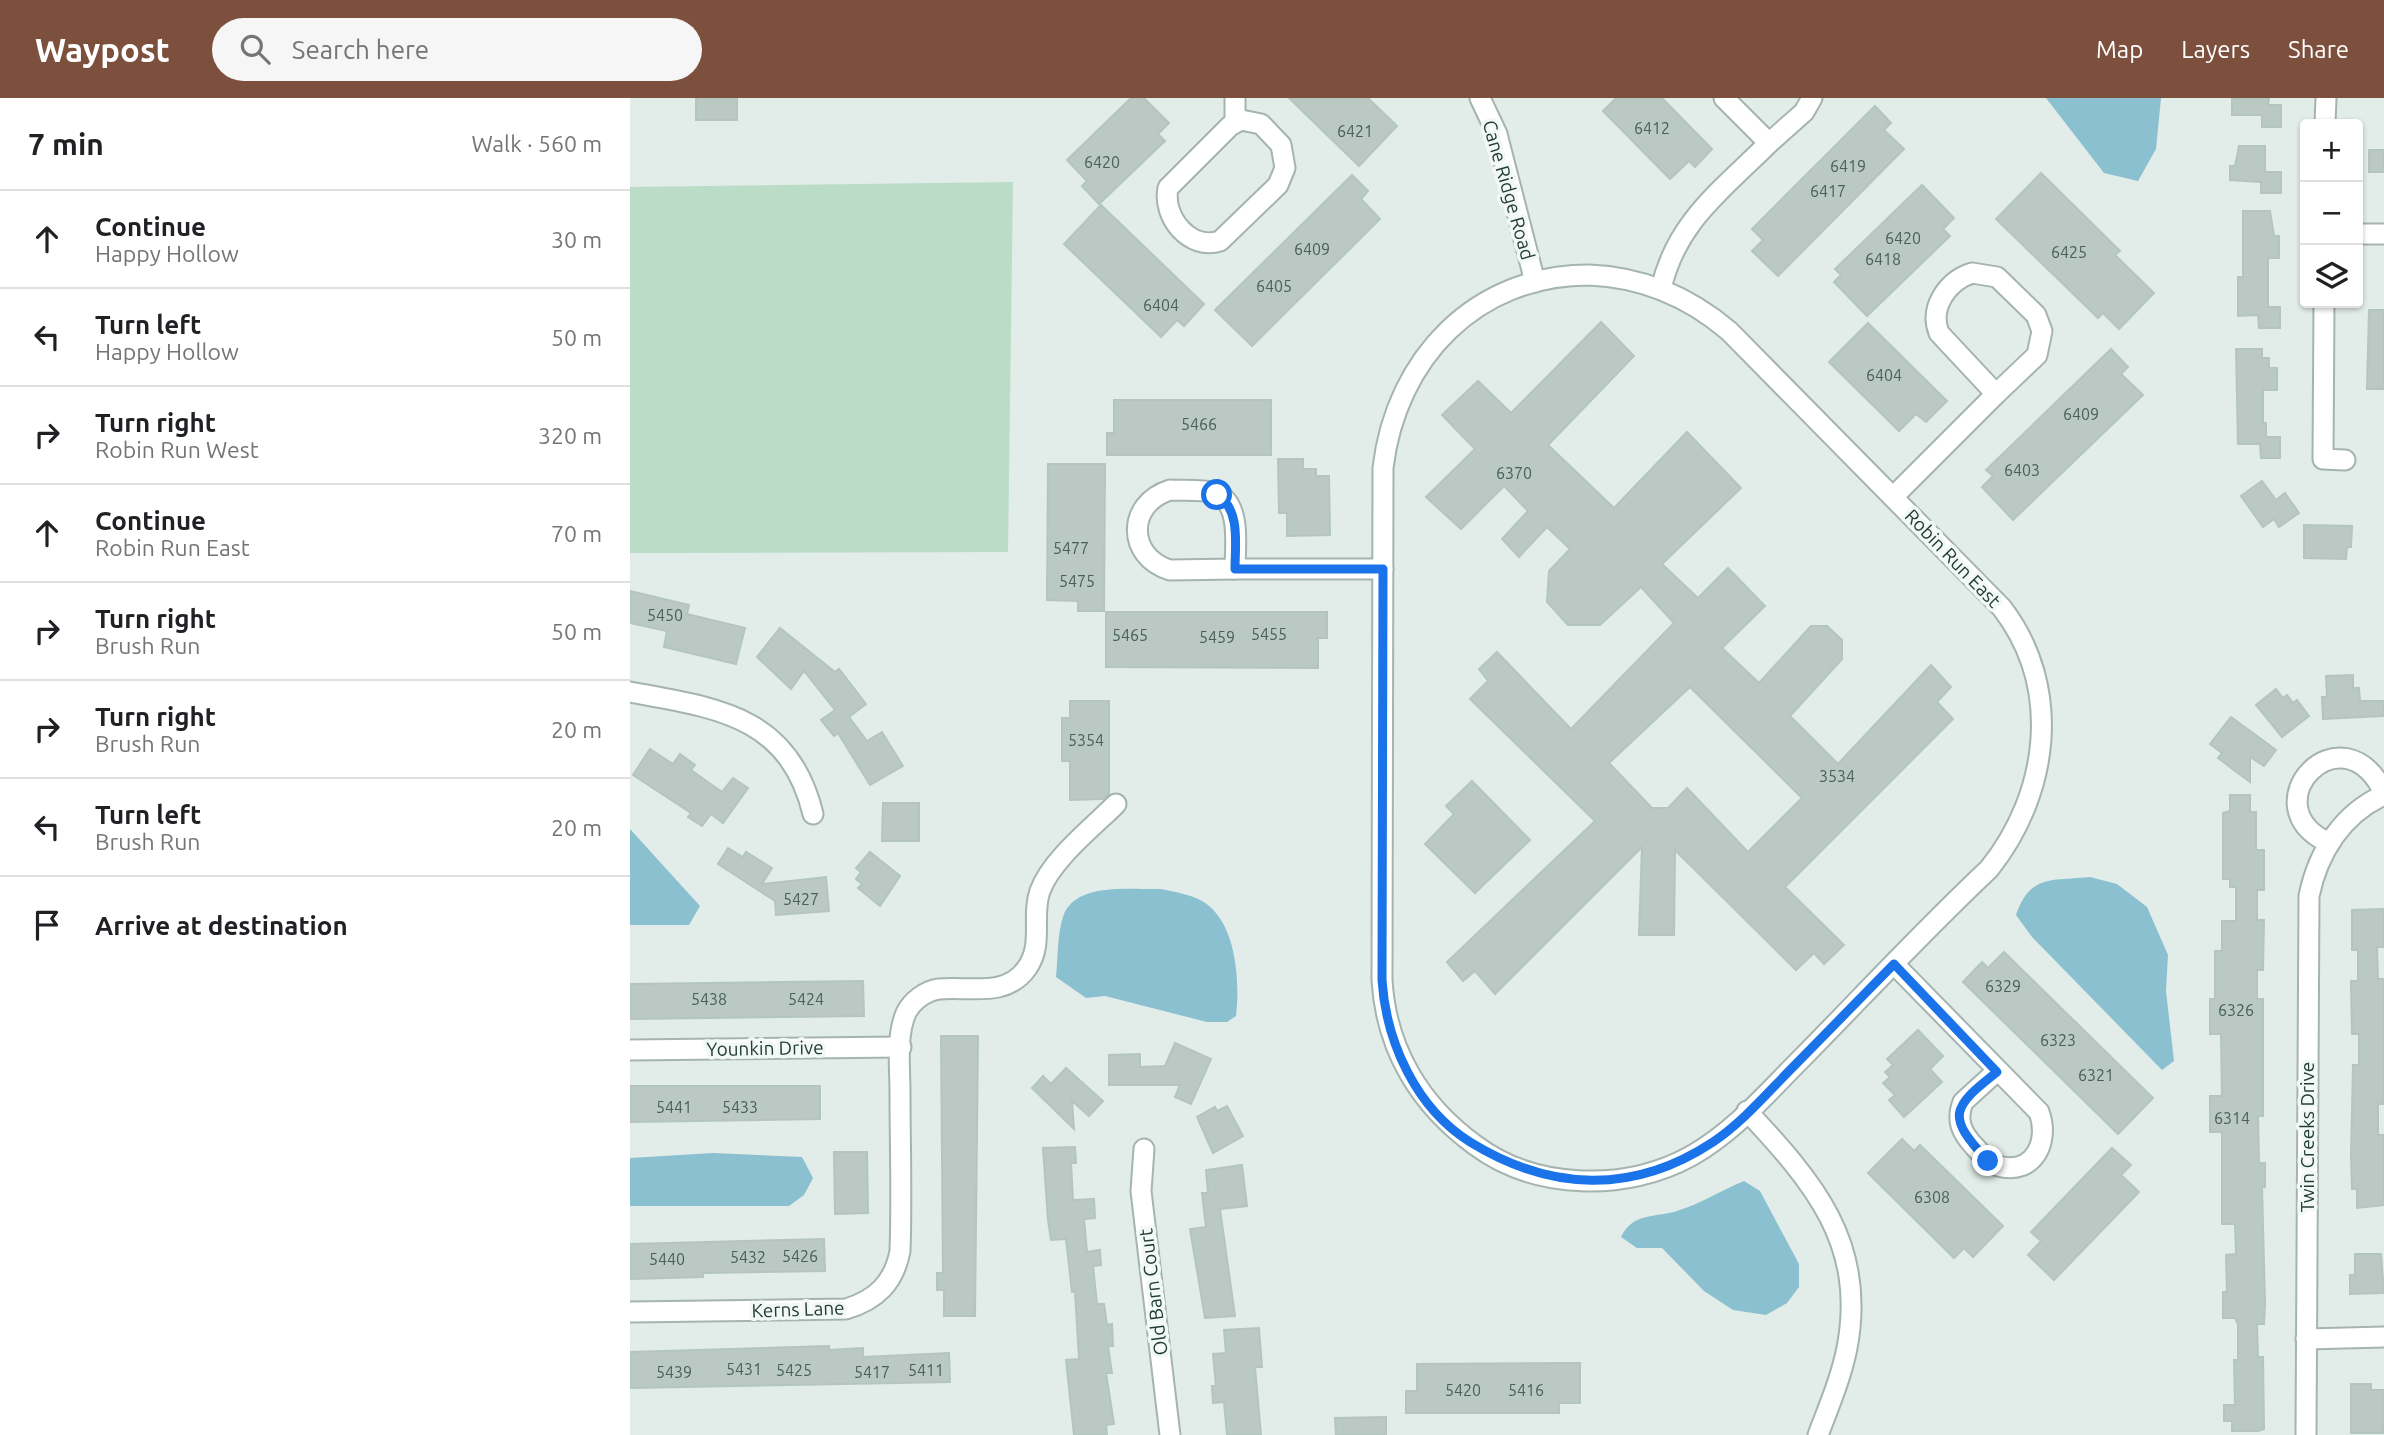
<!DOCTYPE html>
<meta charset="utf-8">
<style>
body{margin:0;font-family:Ubuntu,sans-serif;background:#f6f6f6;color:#202124}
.controls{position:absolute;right:21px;top:21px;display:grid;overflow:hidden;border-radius:7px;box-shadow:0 2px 5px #0004}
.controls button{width:63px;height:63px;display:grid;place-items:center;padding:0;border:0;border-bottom:2px solid #e0e0e0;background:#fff;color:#202124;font:35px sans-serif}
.stop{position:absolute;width:21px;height:21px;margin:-16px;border:5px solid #1a73e8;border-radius:50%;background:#fff}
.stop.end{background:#1a73e8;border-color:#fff;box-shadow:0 2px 7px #0008}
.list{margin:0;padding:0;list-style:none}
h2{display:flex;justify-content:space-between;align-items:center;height:91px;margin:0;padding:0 28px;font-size:30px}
h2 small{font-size:23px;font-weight:400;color:#757577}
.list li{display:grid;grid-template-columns:46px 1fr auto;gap:21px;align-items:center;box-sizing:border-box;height:98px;padding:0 28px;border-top:2px solid #e0e0e0}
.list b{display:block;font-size:26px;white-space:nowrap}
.list p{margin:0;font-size:23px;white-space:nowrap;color:#757577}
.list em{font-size:23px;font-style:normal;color:#757577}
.icon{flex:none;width:38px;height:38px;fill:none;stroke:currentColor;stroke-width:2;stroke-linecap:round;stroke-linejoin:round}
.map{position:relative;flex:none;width:1754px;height:1337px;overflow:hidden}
header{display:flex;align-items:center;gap:42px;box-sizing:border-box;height:98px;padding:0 35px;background:#7d503e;color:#fff}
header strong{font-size:33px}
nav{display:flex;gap:38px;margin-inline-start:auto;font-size:24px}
.search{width:490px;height:63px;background:#f6f6f6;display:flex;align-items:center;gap:18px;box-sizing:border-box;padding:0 24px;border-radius:38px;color:#757577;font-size:26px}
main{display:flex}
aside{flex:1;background:#fff}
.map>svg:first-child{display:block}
.green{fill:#bbdcc6}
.water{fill:#8bc0d0}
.building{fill:#bac9c4;stroke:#b4c5bf;stroke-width:2;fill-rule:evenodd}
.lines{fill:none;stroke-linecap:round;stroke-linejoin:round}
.minor-casing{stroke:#a5b4af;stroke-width:23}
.minor{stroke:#fff;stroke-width:19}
.route{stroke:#1a73e8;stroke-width:9}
.labels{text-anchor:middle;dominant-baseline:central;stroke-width:7;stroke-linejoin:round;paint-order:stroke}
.number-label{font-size:16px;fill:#485f5a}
.street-label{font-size:19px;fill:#223c37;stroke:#f2f8f6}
</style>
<header>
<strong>Waypost</strong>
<div class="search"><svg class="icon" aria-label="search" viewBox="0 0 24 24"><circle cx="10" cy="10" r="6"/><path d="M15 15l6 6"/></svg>Search here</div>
<nav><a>Map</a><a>Layers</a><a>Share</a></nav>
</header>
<main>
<aside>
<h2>7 min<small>Walk · 560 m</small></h2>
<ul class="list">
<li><svg class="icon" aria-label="ahead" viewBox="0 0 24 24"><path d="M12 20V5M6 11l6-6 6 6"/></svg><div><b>Continue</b><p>Happy Hollow</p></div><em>30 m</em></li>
<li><svg class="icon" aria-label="left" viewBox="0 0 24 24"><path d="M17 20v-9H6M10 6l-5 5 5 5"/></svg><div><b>Turn left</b><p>Happy Hollow</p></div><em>50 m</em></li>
<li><svg class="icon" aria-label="right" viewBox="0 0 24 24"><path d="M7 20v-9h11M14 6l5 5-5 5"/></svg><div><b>Turn right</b><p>Robin Run West</p></div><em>320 m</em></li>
<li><svg class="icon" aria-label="ahead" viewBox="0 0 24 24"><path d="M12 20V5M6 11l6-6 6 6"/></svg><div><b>Continue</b><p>Robin Run East</p></div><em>70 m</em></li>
<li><svg class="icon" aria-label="right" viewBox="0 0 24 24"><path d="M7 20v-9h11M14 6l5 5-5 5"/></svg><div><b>Turn right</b><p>Brush Run</p></div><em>50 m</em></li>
<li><svg class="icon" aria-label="right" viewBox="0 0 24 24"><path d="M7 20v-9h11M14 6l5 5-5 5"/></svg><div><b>Turn right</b><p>Brush Run</p></div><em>20 m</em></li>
<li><svg class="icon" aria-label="left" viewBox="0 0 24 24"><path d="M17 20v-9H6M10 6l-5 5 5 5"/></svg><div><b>Turn left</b><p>Brush Run</p></div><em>20 m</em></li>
<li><svg class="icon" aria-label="arrive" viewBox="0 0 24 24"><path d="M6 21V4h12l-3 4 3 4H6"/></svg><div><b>Arrive at destination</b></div></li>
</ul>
</aside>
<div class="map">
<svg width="1754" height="1337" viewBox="0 0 1754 1337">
<rect width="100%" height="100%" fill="#e2ece8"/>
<!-- green -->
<polygon class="green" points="383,84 378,454 0,455 0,89"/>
<!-- water -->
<g class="water">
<polygon points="1416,0 1531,0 1526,51 1508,83 1474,75"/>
<polygon points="0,731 70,808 59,827 0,827"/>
<path d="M1460 779 1487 786 1517 809 1538 857 1536 893 1544 963 1532 972 1402 839 1386 817C1400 776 1422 783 1460 779Z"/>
<path d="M531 791C545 794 559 796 572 803 607 823 610 884 606 918L597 924H577L475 898 456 900 426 879C428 860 427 837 433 819 444 783 502 792 531 791Z"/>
<polygon points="83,1055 172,1059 183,1080 174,1097 159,1108 0,1108 0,1060"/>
<path d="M1114 1083 1130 1093 1169 1166V1189L1157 1205 1136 1217 1103 1212 1074 1193 1032 1150H1007L991 1139C1003 1114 1025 1120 1047 1113 1070 1106 1092 1092 1114 1083Z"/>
</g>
<!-- building -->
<g class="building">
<rect x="66" y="0" width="41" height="22"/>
<polygon points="501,0 514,0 539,25 528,36 535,43 469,106 452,88 457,83 437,62"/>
<polygon points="659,0 738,0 767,28 729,68"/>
<polygon points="986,0 1032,0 1082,51 1065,69 1059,63 1040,81 973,13"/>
<polygon points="1639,0 1638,7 1651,7 1651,29 1632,29 1632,17 1602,17 1602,1"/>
<polygon points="1245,8 1261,25 1254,32 1274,51 1148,178 1122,153 1133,142 1122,131"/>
<polygon points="1609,48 1635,48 1635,74 1651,74 1651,95 1631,95 1631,84 1600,82 1600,68 1605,68"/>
<rect x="1739" y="52" width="15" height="22"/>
<polygon points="1411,75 1490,153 1485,157 1524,195 1489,231 1473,215 1468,220 1366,121"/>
<polygon points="722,77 738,93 731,101 750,121 622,248 585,212"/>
<polygon points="1292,87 1324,120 1313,131 1320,138 1237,218 1204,184 1211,177 1205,171"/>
<polygon points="471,107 574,206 554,228 547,222 531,239 434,146"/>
<polygon points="1613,113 1640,113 1644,138 1649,138 1649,160 1638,160 1638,209 1650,209 1650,230 1629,230 1628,217 1608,218 1608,179 1613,179"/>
<polygon points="1739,212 1754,212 1754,291 1737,291"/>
<path d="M971 224 1004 258 918 347 984 410 1057 334 1111 390 1032 466 1068 500 1098 470 1135 508 1092 550 1129 585 1181 528H1197L1212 542V561L1160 618 1208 666 1301 567 1321 589 1307 604 1323 621 1155 789 1214 847 1194 866 1184 855 1166 872 1045 752 1044 837H1009L1012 749 865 896 845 873 833 883 817 864 965 723 840 601 858 583 849 571 867 554 941 631 1044 525 1011 489 970 527H938L917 504 919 473 940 451 917 429 889 459 872 441 898 413 874 388 831 431 796 399 845 351 812 317 848 283 881 315ZM1060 589 1172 700 1118 754 1057 690 1038 710H1022L979 665Z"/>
<polygon points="1238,225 1317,303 1296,324 1286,316 1269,333 1199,264"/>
<polygon points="1481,251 1498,269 1491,276 1513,297 1383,422 1352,389 1363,378 1356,372"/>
<polygon points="1606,251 1632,251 1632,260 1639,260 1639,270 1647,270 1647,292 1633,292 1633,325 1636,325 1636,339 1650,339 1650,360 1631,360 1630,346 1608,346"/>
<polygon points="484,302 641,302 641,357 477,357 477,335 484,335"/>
<polygon points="648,361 673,361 673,371 686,371 686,378 699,378 700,437 657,438 657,415 649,415"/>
<polygon points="418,366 475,366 474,513 448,513 448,503 417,502"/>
<polygon points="1632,383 1646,402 1655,395 1669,415 1649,429 1644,421 1633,429 1611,398"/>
<polygon points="1674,427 1722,428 1721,449 1717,449 1716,461 1674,460"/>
<polygon points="0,493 59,507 57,516 115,530 106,566 34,549 37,533 0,525"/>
<polygon points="476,514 697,514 697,540 688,540 688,570 476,569"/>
<polygon points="150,530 205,574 209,571 236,606 219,619 237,643 252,634 273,668 240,687 208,635 204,638 191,622 205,612 174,573 161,591 127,559"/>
<polygon points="1723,577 1723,590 1729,590 1730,603 1754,603 1754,618 1693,621 1692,599 1697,599 1696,578"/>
<polygon points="1646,591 1653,600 1657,597 1663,605 1667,602 1679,618 1652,639 1626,607"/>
<polygon points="440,603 479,603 479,696 473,701 440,702 440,663 432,663 432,620 440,620"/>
<polygon points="1601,619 1646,652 1634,668 1620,659 1620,684 1588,660 1592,655 1580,646"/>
<polygon points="20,651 43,666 50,656 65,667 61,672 92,694 103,680 118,690 93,725 81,716 72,728 58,719 61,715 3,677"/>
<polygon points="842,683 900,742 845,795 795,746 824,716 816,708"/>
<polygon points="1600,697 1620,697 1620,714 1626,714 1626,752 1634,752 1634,792 1627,792 1627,822 1634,822 1633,872 1627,872 1627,901 1633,901 1633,1018 1628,1018 1629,1065 1635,1065 1635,1089 1632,1089 1635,1206 1634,1226 1627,1226 1628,1259 1633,1259 1634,1331 1628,1333 1602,1333 1602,1323 1594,1323 1594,1307 1605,1307 1604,1262 1608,1262 1608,1226 1605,1220 1593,1220 1593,1194 1597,1194 1596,1157 1606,1156 1605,1126 1592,1126 1592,1034 1580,1034 1580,998 1592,998 1591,936 1580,936 1580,901 1585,901 1585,853 1592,853 1592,823 1606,823 1606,789 1600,789 1600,781 1593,781 1593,715 1600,713"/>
<polygon points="253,705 289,705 289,743 252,743"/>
<polygon points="98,750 113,759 116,754 142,770 132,786 196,779 199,813 146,817 145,803 88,766"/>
<polygon points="240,754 270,778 250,808 228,790 232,786 226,781 231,774 226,770"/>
<polygon points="1754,811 1754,849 1747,849 1748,881 1754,881 1754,1000 1753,1006 1748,1006 1748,1037 1754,1037 1754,1107 1727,1110 1727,1091 1722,1091 1721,1058 1723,967 1729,967 1729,936 1722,936 1721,883 1728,883 1728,852 1722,852 1722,812"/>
<polygon points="1374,854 1523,1000 1488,1036 1333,884 1352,864 1358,870"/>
<polygon points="233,883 234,918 0,921 0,886"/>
<polygon points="1288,932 1313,958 1300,971 1312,984 1274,1019 1259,1002 1265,997 1253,985 1260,979 1255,974 1263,967 1257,961"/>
<polygon points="311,938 348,938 345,1218 314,1218 314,1192 307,1192 307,1175 313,1175"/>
<polygon points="545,945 581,961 561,1006 545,999 550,987 479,987 479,957 510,956 510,969 535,968"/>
<polygon points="436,970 473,1003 459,1018 442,1003 444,1031 402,990 413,978 421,986"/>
<polygon points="0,988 190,988 190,1021 0,1024"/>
<polygon points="597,1008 613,1038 583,1055 567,1019 585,1009 587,1013"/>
<polygon points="1272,1041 1284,1053 1290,1047 1373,1128 1343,1159 1334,1150 1324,1160 1238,1075"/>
<polygon points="445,1049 446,1065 441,1065 443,1102 464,1101 465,1120 454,1121 457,1154 470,1152 471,1167 463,1168 467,1206 474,1206 477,1227 482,1226 483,1248 478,1248 482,1275 476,1275 484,1326 476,1327 477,1337 444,1337 436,1262 449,1261 445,1193 442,1194 436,1141 421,1142 418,1122 413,1050"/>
<polygon points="1482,1050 1501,1067 1491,1077 1509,1094 1424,1182 1398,1157 1411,1143 1401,1134"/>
<polygon points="204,1054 237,1054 238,1115 205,1116"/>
<polygon points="612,1067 617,1108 590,1111 605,1218 575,1220 560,1131 576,1129 572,1095 578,1095 576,1072"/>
<polygon points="194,1141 195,1173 73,1175 73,1179 0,1181 0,1146"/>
<polygon points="1725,1156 1751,1156 1754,1195 1720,1196 1720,1177 1725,1177"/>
<polygon points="629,1230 632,1269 625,1269 631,1337 597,1337 594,1304 583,1305 582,1288 586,1288 583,1256 596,1255 594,1232"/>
<polygon points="199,1248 199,1252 233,1250 233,1259 319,1255 320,1284 0,1290 0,1254"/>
<polygon points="950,1265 950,1305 929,1305 929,1315 776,1315 776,1293 787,1293 787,1266"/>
<polygon points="1721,1286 1741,1286 1741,1292 1754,1292 1753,1335 1721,1335"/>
<polygon points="756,1319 756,1337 706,1337 705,1320"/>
</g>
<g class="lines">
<defs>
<g id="minor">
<polyline points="605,0 605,23"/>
<polyline points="850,0 867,36 905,184"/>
<polyline points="1094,0 1139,45 1174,14 1182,0"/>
<path d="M611 22 631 26 651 47 655 70 648 87 590 143C560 153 532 119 538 90L600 28Z"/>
<polyline points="1695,26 1696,0"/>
<polyline points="1728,136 1754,136"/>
<path d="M1342 175 1367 179 1406 217 1412 233 1407 257 1366 296 1309 235C1299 210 1317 183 1342 175Z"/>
<path d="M959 177C1012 179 1059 199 1099 233L1372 510C1433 590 1419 696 1359 771 1295 831 1234 897 1172 960 1138 994 1104 1034 1061 1058 996 1094 905 1092 845 1047 790 1007 756 951 752 882L753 370C766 260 846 177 959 177Z"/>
<path d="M1031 191C1046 124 1092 92 1139 45"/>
<polyline points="1694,205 1693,361 1715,362"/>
<path d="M540 392C553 393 572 391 585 395 612 405 605 448 605 471L540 472C497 459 496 406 540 392Z"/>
<polyline points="1263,399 1366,296"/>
<polyline points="605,471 753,471"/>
<path d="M0 594C86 610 159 617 183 716"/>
<path d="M1699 745C1618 708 1712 607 1754 695"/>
<path d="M1264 866 1409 1014C1420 1043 1404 1078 1368 1068 1358 1066 1351 1055 1344 1048 1331 1034 1326 1022 1333 1004L1367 973"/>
<polyline points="0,952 271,949"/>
<path d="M1117 1013C1183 1084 1237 1145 1217 1250 1211 1280 1199 1308 1188 1337"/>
<polyline points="514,1051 511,1093 540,1337"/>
<path d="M0 1214 216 1211C246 1202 264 1185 270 1153 272 1100 270 1047 270 994 270 970 266 938 276 915 282 903 295 893 309 891 340 888 376 900 397 870 414 846 401 818 410 793 421 762 463 729 486 706"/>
<polyline points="1676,1241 1754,1239"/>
<path d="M1676 1337 1679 798C1688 754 1713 715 1754 697"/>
</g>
</defs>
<!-- minor casing -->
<use href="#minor" class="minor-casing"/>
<!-- minor -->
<use href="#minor" class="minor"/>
</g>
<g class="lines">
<!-- route -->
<path class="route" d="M587 397C611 411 605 447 605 471H753L752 882C756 944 786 1010 840 1044 920 1093 1003 1097 1083 1044 1113 1024 1138 994 1164 968 1197 934 1231 900 1264 866L1367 974C1321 1010 1316 1018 1358 1063"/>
</g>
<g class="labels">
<!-- number labels -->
<g class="number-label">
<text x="1022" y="30">6412</text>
<text x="725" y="33">6421</text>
<text x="472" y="64">6420</text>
<text x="1218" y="68">6419</text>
<text x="1198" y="93">6417</text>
<text x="1273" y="140">6420</text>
<text x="682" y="151">6409</text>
<text x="1439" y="154">6425</text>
<text x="1253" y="161">6418</text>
<text x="644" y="188">6405</text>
<text x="531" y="207">6404</text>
<text x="1254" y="277">6404</text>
<text x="1451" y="316">6409</text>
<text x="569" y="326">5466</text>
<text x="1392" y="372">6403</text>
<text x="884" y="375">6370</text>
<text x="441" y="450">5477</text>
<text x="447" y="483">5475</text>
<text x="35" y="517">5450</text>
<text x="639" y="536">5455</text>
<text x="500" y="537">5465</text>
<text x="587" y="539">5459</text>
<text x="456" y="642">5354</text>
<text x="1207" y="678">3534</text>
<text x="171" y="801">5427</text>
<text x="1373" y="888">6329</text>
<text x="79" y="901">5438</text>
<text x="176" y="901">5424</text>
<text x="1606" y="912">6326</text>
<text x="1428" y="942">6323</text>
<text x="1466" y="977">6321</text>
<text x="44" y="1009">5441</text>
<text x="110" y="1009">5433</text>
<text x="1602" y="1020">6314</text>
<text x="1302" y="1099">6308</text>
<text x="170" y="1158">5426</text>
<text x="118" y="1159">5432</text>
<text x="37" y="1161">5440</text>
<text x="114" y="1271">5431</text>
<text x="164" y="1272">5425</text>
<text x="296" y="1272">5411</text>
<text x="44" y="1274">5439</text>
<text x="242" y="1274">5417</text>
<text x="833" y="1292">5420</text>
<text x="896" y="1292">5416</text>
</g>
<!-- street labels -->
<g class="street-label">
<text transform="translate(879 92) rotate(74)">Cane Ridge Road</text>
<text transform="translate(1323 460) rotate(46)">Robin Run East</text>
<text transform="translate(135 950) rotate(-1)">Younkin Drive</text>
<text transform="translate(1677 1039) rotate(-90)">Twin Creeks Drive</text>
<text transform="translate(523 1194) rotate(-97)">Old Barn Court</text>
<text transform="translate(168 1211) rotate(-2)">Kerns Lane</text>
</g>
</g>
</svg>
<div class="controls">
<button>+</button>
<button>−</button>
<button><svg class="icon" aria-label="layers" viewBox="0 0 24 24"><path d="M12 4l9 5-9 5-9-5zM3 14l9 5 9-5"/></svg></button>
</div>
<div class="stop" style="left:587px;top:397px"></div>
<div class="stop end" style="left:1358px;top:1063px"></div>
</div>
</main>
